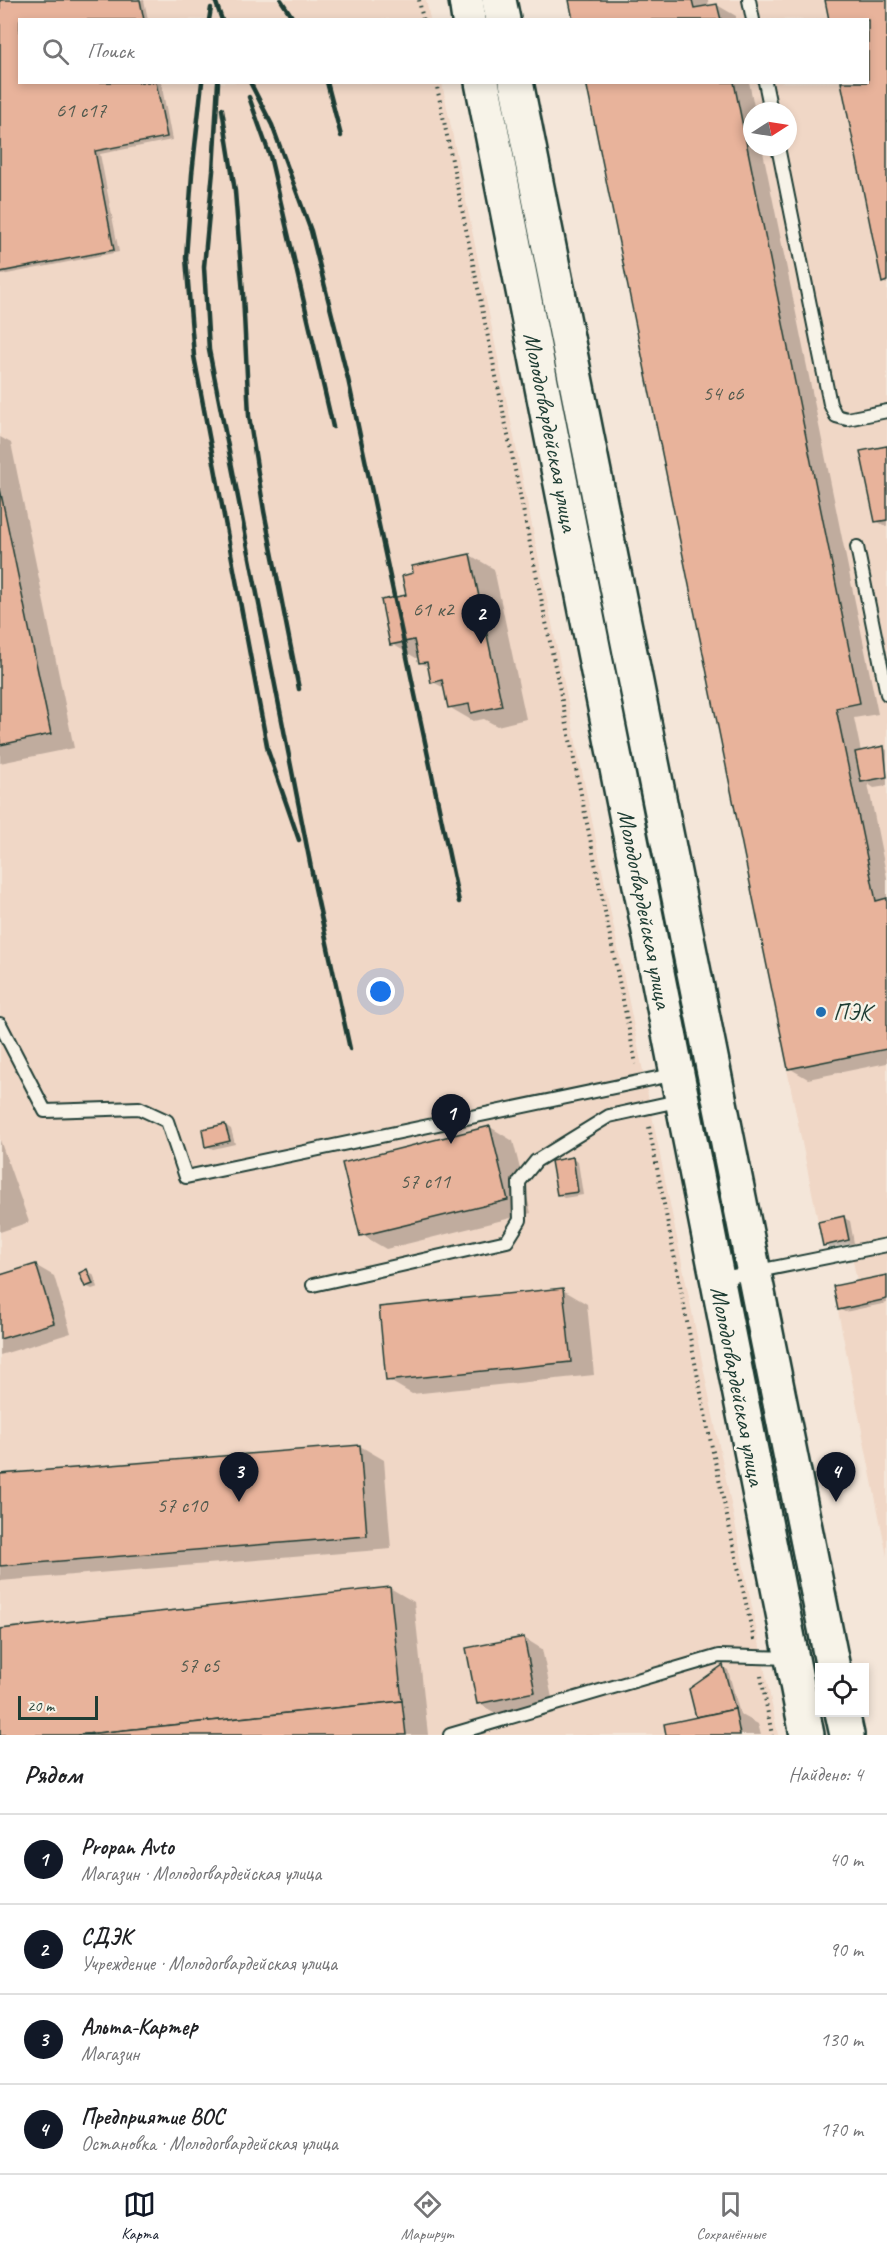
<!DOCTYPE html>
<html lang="ru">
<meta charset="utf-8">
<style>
body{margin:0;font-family:Caveat,sans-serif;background:#f6f6f6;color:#202124}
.controls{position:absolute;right:18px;bottom:18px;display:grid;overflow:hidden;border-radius:0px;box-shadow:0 3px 9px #0003}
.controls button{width:54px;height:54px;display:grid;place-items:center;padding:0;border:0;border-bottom:2px solid #e0e0e0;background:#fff;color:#202124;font:30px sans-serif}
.compass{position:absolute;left:743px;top:102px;width:54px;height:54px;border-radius:50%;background:#fff;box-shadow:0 3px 9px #0003;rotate:78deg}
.scale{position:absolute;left:18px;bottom:15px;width:80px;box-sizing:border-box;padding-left:6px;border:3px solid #1f3d34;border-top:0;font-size:16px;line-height:21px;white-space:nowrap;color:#1f3d34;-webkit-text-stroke:4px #f7f3e8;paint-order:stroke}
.you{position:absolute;left:381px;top:992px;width:21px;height:21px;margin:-15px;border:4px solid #fff;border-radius:50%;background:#1a73e8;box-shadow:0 0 0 9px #1a73e833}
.badge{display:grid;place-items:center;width:39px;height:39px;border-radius:50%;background:#111827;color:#fff;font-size:20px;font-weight:700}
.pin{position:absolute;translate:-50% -50px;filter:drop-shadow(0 2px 3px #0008)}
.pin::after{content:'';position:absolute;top:32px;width:21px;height:18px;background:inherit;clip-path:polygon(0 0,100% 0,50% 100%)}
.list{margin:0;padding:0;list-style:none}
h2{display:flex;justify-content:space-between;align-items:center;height:78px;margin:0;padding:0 24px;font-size:26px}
h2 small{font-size:20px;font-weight:400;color:#757577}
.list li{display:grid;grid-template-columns:39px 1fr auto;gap:18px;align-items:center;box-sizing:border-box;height:90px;padding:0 24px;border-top:2px solid #e0e0e0}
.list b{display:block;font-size:22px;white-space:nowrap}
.list p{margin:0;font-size:20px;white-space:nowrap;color:#757577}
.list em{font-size:20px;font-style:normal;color:#757577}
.icon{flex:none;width:33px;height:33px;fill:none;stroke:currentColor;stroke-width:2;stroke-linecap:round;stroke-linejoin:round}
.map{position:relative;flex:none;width:887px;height:1735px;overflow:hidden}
.search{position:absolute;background:#fff;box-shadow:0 3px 9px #0003;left:18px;right:18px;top:18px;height:66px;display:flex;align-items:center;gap:15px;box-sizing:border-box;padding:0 21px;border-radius:0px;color:#757577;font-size:22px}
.sheet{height:438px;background:#fff}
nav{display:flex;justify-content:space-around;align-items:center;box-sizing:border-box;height:84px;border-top:2px solid #e0e0e0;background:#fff;font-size:16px;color:#757577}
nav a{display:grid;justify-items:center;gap:3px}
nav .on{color:#111827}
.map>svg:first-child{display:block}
.built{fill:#f0d7c6;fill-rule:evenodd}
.shadow{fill:#0003}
.building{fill:#e8b39b;stroke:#1f3d34;stroke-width:1.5}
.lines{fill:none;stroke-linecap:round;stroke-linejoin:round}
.service-casing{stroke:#1f3d34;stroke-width:16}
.secondary-casing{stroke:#1f3d34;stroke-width:38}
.path{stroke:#1f3d34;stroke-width:4;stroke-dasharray:1.5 4.5;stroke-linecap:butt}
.service{stroke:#f7f3e8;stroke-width:12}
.secondary{stroke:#f7f3e8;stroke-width:33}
.rail{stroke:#1f3d34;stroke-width:4.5}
.poi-dot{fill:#1f6fb2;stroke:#f7f3e8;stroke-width:2}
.labels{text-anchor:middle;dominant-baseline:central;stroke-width:5;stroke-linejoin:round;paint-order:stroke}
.number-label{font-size:21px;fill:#515a4e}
.street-label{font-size:24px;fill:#1f3d34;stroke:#f7f3e8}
.poi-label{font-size:24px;fill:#1f3d34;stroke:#f7f3e8;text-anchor:start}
</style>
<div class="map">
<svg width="887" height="1735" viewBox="0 0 887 1735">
<rect width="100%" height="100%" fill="#f4e6d9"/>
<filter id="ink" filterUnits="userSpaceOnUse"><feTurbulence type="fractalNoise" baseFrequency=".0167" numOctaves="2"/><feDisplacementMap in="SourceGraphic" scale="12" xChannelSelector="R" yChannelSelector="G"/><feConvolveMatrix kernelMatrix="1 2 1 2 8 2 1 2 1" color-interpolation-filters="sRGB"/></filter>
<g filter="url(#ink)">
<!-- built -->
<g class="built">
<polygon points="0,0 426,0 430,19 20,20 20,82 442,83 778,1735 0,1735"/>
<path d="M569 0H887V1556L833 1286 857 1281 849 1241 823 1246 586 83 868 82V20L573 19ZM752 111H788V147H752Z"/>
</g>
<!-- shadow -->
<g class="shadow">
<polygon points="0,0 144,0 148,20 20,20 20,82 161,82 172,140 100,154 119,252 2,275 0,274"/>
<polygon points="571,0 708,0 709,7 717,5 736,16 736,20 575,20"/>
<polygon points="826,0 887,0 887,284 883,282 868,82 868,20"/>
<polygon points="588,82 749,82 755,111 752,111 752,147 762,147 878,714 854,718 861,752 884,748 887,750 887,786 874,788 868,784 887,878 887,1063 808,1079 789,1068"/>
<polygon points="0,437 11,443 74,748 0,763"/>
<polygon points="887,447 887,527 876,521"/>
<polygon points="470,555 494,569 526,719 497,726 484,719 473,721 449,707 446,689 433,682 430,668 420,662 419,658 416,658 392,644 408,596"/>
<polygon points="225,1125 231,1129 235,1144 213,1149 207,1146"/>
<polygon points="490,1127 513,1141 531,1213 386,1249 362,1235"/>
<polygon points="0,1140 29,1222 0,1232"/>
<polygon points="572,1159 578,1162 583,1195 564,1198 558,1194"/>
<polygon points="844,1218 850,1221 854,1243 830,1248 824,1245"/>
<polygon points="35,1265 54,1276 71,1333 0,1355 0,1276"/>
<polygon points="87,1271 93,1274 98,1287 92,1289 86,1286"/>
<polygon points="887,1277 887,1303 845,1312 839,1309"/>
<polygon points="563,1290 587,1304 594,1375 412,1394 388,1380"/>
<polygon points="360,1446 384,1460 391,1549 0,1581 0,1475"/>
<polygon points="390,1588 414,1602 428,1735 0,1735 0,1630"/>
<polygon points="524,1638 542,1649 553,1703 497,1714 478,1703"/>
<polygon points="723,1667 728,1670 740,1714 758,1724 761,1735 668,1735 697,1718 691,1689"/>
</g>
<!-- building -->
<g class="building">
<polygon points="0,0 140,0 144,20 20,20 20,82 156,82 167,137 95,151 114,250 0,272"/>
<polygon points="569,0 692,0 694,8 717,4 721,20 573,20"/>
<polygon points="825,0 887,0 887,281 882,283 841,82 868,82 868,20 829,20"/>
<polygon points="586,82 734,82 860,703 836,708 876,901 887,898 887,1049 788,1069"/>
<polygon points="887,446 887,520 875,522 860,451"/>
<polygon points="0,489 51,734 0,745"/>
<polygon points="470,554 502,706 471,713 469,704 448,708 442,680 431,683 427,662 419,663 414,640 390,645 381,600 406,595 402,576 413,573 412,566"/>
<polygon points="884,746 887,777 861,782 855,752"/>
<polygon points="225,1124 230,1141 205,1147 202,1129"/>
<polygon points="490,1126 508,1200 360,1236 342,1163"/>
<polygon points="573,1157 578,1192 557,1195 551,1161"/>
<polygon points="844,1216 849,1240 823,1246 818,1222"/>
<polygon points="36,1264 54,1323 0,1339 0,1275"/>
<polygon points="87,1269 93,1284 85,1287 79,1273"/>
<polygon points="887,1275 887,1299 838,1310 833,1286"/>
<polygon points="563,1288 571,1362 386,1381 379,1307"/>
<polygon points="360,1445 367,1536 0,1566 0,1474"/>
<polygon points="390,1587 402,1701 77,1735 0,1735 0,1629"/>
<polygon points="524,1637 535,1692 477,1704 466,1648"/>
<polygon points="723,1665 735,1709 696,1717 689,1689"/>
<polygon points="402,1701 406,1735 77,1735"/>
<polygon points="735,1709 740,1735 666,1735 664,1724"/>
</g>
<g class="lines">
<defs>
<g id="service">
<polyline points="749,0 753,20"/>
<polyline points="765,82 771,111"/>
<polyline points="778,147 830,404 836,416 847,419 887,411"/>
<polyline points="857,547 887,694"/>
<polyline points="0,1024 45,1111 139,1108 167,1121 186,1177 676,1074"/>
<polyline points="719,1279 887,1245"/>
<polyline points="313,1285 507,1241 520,1220 519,1182 536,1161 609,1116 682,1100"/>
<polyline points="450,1735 719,1656 791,1658"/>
</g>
<g id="secondary">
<polyline points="466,0 469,20"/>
<polyline points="499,0 503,20"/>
<polyline points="482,82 807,1735"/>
<polyline points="516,82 833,1668"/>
<polyline points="842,1712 847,1735"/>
</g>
</defs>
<!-- service casing -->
<use href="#service" class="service-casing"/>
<!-- secondary casing -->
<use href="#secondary" class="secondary-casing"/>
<!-- path -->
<g class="path">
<polyline points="419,0 423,20"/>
<polyline points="436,82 636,1064"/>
<polyline points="649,1127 708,1429 754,1640"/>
<polyline points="761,1676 772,1735"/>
<polyline points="864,1679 868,1696"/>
</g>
<!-- service -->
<use href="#service" class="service"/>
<!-- secondary -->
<use href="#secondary" class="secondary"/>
<!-- rail -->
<g class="rail">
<polyline points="215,0 222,20"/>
<polyline points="281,0 294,20"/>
<polyline points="209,20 211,8"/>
<polyline points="202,82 192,174 186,258 194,356 268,751 299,840"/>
<polyline points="218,82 213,171 204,267 209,350 315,888 350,1049"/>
<polyline points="250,82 272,125 311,231 348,379 459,902"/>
<polyline points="327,82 341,136"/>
<polyline points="249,97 270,156 333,427"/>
<polyline points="222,109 235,191 243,294 249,416 264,511 299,689"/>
</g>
</g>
</g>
<!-- markers -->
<circle class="poi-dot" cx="821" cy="1012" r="6"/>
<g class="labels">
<!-- number labels -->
<g class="number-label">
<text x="81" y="110">61 с17</text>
<text x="723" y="393">54 с6</text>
<text x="433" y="609">61 к2</text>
<text x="425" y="1181">57 с11</text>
<text x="182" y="1505">57 с10</text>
<text x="199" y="1665">57 с5</text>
</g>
<!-- street labels -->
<g class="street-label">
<text transform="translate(551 432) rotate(79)">Молодогвардейская улица</text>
<text transform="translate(645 909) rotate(79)">Молодогвардейская улица</text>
<text transform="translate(738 1386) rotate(79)">Молодогвардейская улица</text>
</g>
<!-- poi labels -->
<g class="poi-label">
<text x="833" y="1012">ПЭК</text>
</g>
</g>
</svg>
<div class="controls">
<button><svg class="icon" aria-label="locate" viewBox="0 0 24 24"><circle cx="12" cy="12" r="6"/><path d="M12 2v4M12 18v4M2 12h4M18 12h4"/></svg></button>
</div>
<svg class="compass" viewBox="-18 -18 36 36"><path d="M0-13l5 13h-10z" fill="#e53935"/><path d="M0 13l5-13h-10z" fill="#757577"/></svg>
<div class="scale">20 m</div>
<div class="you"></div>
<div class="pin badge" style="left:451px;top:1144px">1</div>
<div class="pin badge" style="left:481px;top:644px">2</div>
<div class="pin badge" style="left:239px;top:1502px">3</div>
<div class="pin badge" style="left:836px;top:1502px">4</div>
<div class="search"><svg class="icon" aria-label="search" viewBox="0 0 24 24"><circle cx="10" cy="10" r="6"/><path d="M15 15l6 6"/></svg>Поиск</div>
</div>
<section class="sheet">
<h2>Рядом<small>Найдено: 4</small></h2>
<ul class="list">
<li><span class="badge">1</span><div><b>Propan Avto</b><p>Магазин · Молодогвардейская улица</p></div><em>40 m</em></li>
<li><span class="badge">2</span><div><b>СДЭК</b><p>Учреждение · Молодогвардейская улица</p></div><em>90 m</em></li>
<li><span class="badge">3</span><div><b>Альта-Картер</b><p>Магазин</p></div><em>130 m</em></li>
<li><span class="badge">4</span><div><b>Предприятие ВОС</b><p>Остановка · Молодогвардейская улица</p></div><em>170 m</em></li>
</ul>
</section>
<nav>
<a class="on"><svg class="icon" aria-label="map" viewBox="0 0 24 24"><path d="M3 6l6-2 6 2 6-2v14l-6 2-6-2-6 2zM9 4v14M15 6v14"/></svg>Карта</a>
<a><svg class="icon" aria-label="directions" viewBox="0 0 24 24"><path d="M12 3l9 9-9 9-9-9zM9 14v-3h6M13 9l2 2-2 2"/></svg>Маршрут</a>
<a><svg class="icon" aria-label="saved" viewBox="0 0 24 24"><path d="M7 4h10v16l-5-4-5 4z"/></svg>Сохранённые</a>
</nav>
